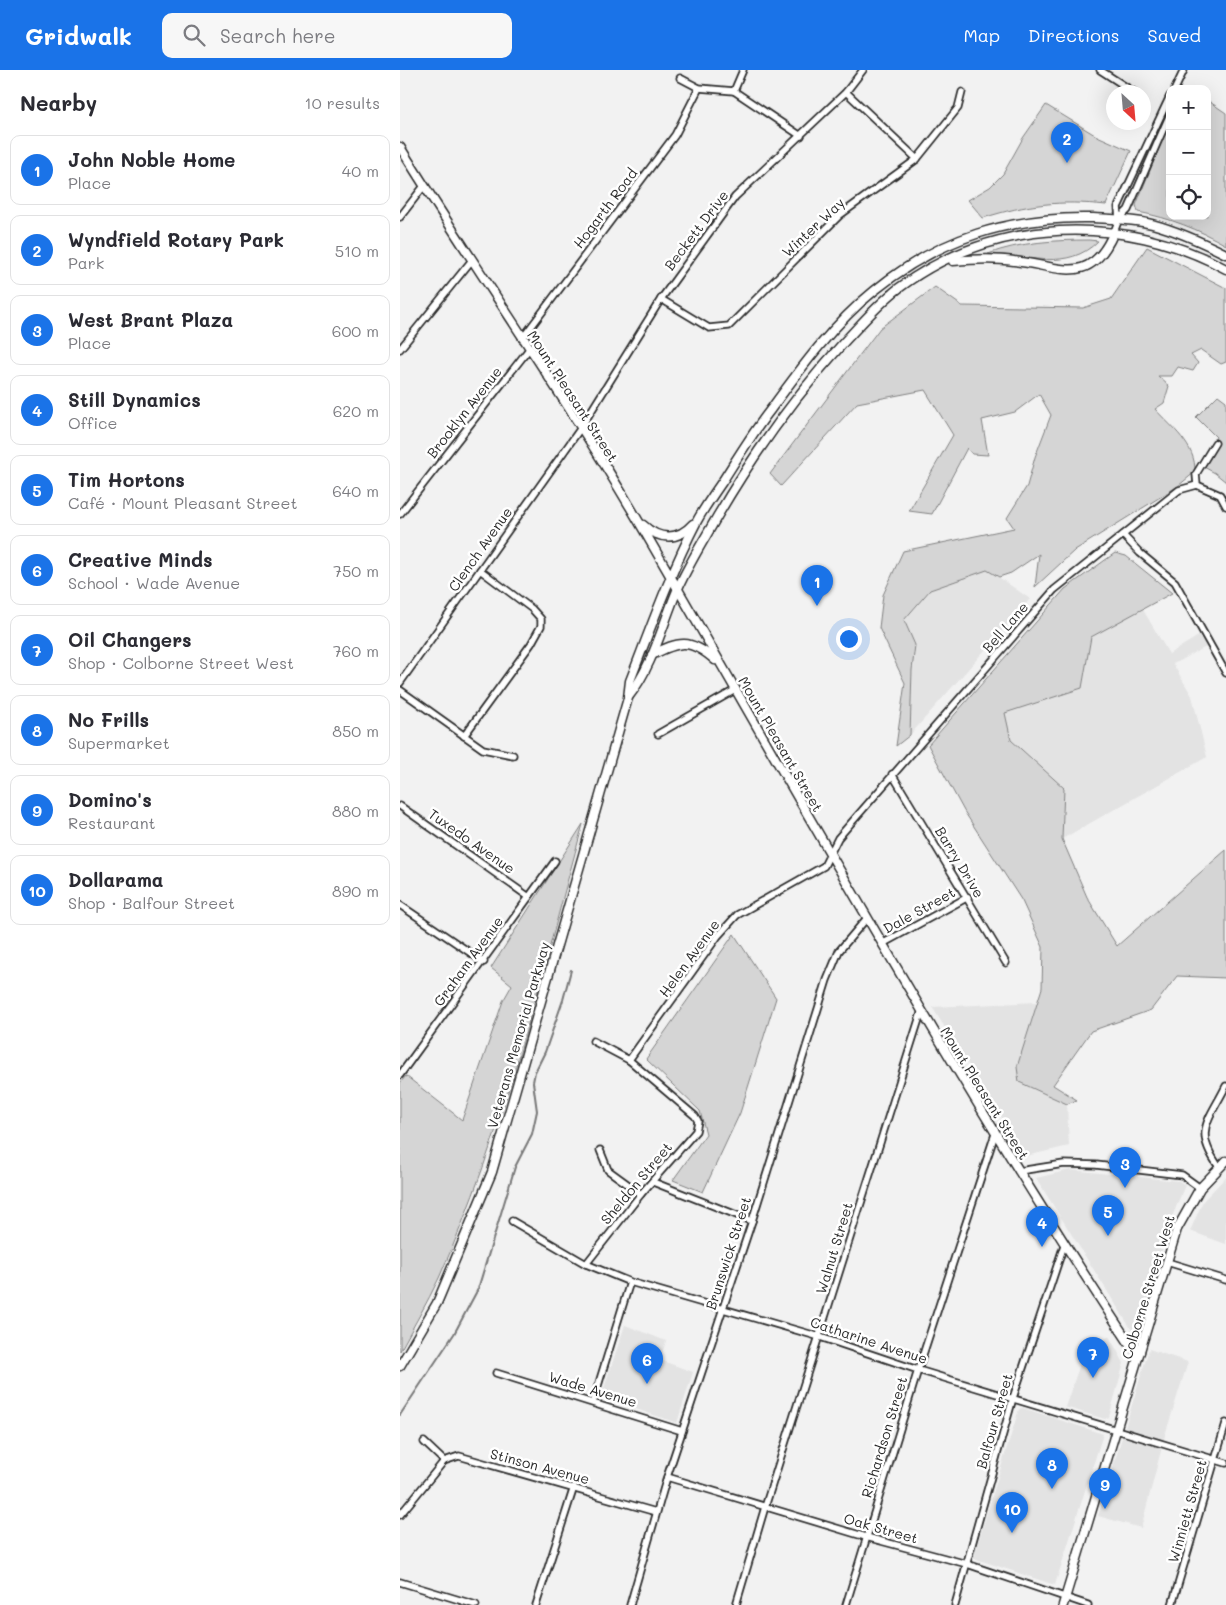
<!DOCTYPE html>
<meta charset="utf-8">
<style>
body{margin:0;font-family:Mali,sans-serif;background:#f7f7f7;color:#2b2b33}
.controls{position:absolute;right:15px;top:15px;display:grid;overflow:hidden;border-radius:10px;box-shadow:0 5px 20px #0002}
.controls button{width:45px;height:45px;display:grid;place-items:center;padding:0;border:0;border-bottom:1px solid #e1e1e2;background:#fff;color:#2b2b33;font:25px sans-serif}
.compass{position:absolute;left:706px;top:15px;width:45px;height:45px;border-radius:50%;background:#fff;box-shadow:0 5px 20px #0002;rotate:154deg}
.you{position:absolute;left:448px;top:568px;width:18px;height:18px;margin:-12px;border:4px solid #fff;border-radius:50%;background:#1a73e8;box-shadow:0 0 0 8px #1a73e833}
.badge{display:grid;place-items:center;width:32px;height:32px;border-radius:50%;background:#1a73e8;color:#fff;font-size:16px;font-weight:700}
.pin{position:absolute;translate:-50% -41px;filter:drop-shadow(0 1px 2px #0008)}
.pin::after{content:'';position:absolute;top:26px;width:18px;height:15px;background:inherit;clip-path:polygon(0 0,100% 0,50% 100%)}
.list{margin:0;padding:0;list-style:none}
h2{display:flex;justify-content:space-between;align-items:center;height:65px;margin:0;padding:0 20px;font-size:21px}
h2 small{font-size:16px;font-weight:400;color:#7c7c81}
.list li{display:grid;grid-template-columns:32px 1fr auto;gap:15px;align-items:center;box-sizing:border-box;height:70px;margin:0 10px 10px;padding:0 10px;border:1px solid #e1e1e2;border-radius:10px}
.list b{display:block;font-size:19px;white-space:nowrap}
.list p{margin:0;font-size:16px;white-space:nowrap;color:#7c7c81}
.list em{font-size:16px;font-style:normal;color:#7c7c81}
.icon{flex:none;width:28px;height:28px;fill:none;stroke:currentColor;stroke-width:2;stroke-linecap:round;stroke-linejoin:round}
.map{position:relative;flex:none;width:826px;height:1535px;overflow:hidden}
header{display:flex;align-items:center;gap:30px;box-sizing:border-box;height:70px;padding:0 25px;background:#1a73e8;color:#fff}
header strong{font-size:24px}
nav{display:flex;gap:28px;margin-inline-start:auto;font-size:18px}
.search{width:350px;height:45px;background:#f7f7f7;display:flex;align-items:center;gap:12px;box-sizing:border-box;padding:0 18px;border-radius:10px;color:#7c7c81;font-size:19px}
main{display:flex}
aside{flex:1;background:#fff}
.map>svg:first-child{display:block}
.built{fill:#e3e3e3}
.green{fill:#d5d5d5;stroke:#808080}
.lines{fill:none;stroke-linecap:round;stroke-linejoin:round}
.stream{stroke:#787878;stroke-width:2}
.street-casing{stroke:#2b2b2b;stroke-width:9}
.secondary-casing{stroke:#2b2b2b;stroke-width:11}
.street{stroke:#fff;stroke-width:5.5}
.secondary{stroke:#fff;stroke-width:8}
.labels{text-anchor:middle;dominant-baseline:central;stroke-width:5;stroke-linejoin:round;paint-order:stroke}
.street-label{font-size:14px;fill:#2b2b2b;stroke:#fff}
</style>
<header>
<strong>Gridwalk</strong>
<div class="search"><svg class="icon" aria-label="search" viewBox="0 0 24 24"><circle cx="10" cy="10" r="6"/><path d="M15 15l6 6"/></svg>Search here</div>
<nav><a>Map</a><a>Directions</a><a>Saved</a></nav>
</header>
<main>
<aside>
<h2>Nearby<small>10 results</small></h2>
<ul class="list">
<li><span class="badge">1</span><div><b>John Noble Home</b><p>Place</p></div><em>40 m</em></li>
<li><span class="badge">2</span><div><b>Wyndfield Rotary Park</b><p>Park</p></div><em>510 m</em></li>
<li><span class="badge">3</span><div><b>West Brant Plaza</b><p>Place</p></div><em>600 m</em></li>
<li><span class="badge">4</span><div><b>Still Dynamics</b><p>Office</p></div><em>620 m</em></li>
<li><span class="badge">5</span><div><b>Tim Hortons</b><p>Café · Mount Pleasant Street</p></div><em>640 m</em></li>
<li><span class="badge">6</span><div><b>Creative Minds</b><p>School · Wade Avenue</p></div><em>750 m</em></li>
<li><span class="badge">7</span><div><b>Oil Changers</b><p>Shop · Colborne Street West</p></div><em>760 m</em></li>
<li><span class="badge">8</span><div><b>No Frills</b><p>Supermarket</p></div><em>850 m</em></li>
<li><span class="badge">9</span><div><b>Domino's</b><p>Restaurant</p></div><em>880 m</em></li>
<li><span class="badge">10</span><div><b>Dollarama</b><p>Shop · Balfour Street</p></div><em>890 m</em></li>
</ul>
</aside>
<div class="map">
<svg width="826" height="1535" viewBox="0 0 826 1535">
<rect width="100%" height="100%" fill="#f2f2f2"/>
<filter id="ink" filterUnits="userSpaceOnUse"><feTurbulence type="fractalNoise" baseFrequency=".02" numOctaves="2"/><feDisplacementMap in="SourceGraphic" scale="10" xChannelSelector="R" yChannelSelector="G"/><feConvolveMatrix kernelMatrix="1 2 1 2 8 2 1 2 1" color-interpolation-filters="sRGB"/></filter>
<g filter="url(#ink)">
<!-- built -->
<g class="built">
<polygon points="587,499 630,529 510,665 512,600 515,575 504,550 530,520"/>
<polygon points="742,538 769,584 800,565 806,577 773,594 792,626 807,687 662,769 664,718 611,670 605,643 682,618 691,567"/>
<polygon points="638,932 617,997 619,1012 667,1034 669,1076 626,1086 532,937"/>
<polygon points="670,1100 779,1111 785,1115 772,1147 737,1264 733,1262 636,1108"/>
<polygon points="826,1107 826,1174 790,1161 803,1131"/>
<polygon points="225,1255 266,1271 260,1290 293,1302 277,1353 201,1327"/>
<polygon points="709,1266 724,1293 709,1347 705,1349 665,1337 684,1283"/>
<polygon points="749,1279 788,1292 765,1365 741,1458 698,1446"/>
<polygon points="623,1338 703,1364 655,1515 573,1488 619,1339"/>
</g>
<!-- green -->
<g class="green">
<path d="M807 30 826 43V175C798 159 770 148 738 142L736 135 770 51V146H807Z"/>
<path d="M646 35 695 65 731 81 706 135C660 130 627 134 583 148L568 130 590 117 603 104 623 68Z"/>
<path d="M689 170 698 171C668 202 627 185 588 184 620 172 656 170 689 170Z"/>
<path d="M747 177 826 218V292L821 294 801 280 791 285 798 293 793 301 778 297 772 306H758L769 316 764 333 755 339C772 358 796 375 795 402L778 416 675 480 635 517 639 484 611 503 599 507 587 500 530 520 504 550 515 575 512 600 510 665 496 676 505 613 479 558 483 525 503 481 614 458 607 448 627 416 635 387 651 345 639 324 615 342 582 350 588 385 572 384 567 378 532 444 509 441 553 365 525 320 457 333 381 416 370 404 480 258 535 217 562 236 683 238 711 229Z"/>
<polygon points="818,325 826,331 826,412 815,403 802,396 816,367 796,347"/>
<polygon points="715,483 726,486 772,523 691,567 682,618 605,643 611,670 664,718 662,769 687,827 717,876 826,780 826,908 777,906 751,940 691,961 653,1015 677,1030 667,1034 619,1012 617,997 642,918 643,877 622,831 564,741 528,675 665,519"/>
<path d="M183 754C141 906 104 1063 39 1208 27 1233 13 1257 0 1281V1013L6 1006 62 1050 103 931 112 915 91 898Z"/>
<polygon points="334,864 376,928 340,1043 303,1122 273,1110 306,1064 300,1041 246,989"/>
</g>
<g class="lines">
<!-- stream -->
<polyline class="stream" points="0,1345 54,1264 78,1219 115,1097 132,1064 137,1041 133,1012 135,1002 145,982 163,930 171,900"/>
<defs>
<g id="street">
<polyline points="700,0 734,22"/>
<polyline points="280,8 299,18 334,21 401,66"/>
<polyline points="775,19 784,0"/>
<polyline points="334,21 343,0"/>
<polyline points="446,22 517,89"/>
<polyline points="0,147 24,116"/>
<polyline points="719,149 718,137 770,26"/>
<polyline points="714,162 719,149 728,140 770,44"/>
<polyline points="261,229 309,258 329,256 440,145 517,89 558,38 562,22"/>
<polyline points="122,269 275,65 299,18"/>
<polyline points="0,279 72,190"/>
<polyline points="797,415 796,404 815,373"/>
<polyline points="797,415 820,425 826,436"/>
<polyline points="0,444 129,279"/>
<polyline points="723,465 740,483 775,512 826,603"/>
<polyline points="0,613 180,359 261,229 335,127 446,22 463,0"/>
<polyline points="0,620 83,679 113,685"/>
<polyline points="258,664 335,620"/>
<polyline points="64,666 131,574 141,556 141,549 132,539 80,500"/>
<polyline points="492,704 606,893"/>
<polyline points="0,736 129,827"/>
<polyline points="0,835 84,892"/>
<polyline points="482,874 568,827"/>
<polyline points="229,990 318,866 337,845 424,796 438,768 654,520 779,420 797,415"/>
<polyline points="0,1005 155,791"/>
<polyline points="200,1080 208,1100 241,1124"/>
<path d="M819 1097C793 1061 808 1052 826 1016"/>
<polyline points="619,1101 664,1094 696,1095 782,1105 800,1118"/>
<polyline points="253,1112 352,1151"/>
<polyline points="112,1151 186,1194 230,1212 420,1267 518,1300 826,1393"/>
<polyline points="767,1192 826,1210"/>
<polyline points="186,1194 241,1124 296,1061 298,1051 295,1046 229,990 193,971"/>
<polyline points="96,1303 282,1361"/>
<polyline points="193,1332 230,1212"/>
<polyline points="24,1372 44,1391 59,1386 256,1442"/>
<polyline points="267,1407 466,1467 567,1494 688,1535"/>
<polyline points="0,1445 44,1391"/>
<polyline points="0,1512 76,1535"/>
<polyline points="136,1535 174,1417"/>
<polyline points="230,1535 267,1407 352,1151 427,910 439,881 467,848"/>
<polyline points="336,1535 365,1437 521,943"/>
<polyline points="446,1535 518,1300 595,1064"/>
<polyline points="555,1535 613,1328 664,1175"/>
<polyline points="772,1535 826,1353"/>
</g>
<g id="secondary">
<path d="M0 77C78 203 164 324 239 452 400 729 554 1009 731 1276L740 1282"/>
<path d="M553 191C574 189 593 188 614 191 660 196 690 218 714 162"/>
<path d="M243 455C259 470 278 471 293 454"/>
<path d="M252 585C279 571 290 568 315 590"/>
<path d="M229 626C252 597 262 557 276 523 285 501 298 480 310 459 348 392 392 329 445 271 462 253 479 233 499 218 594 147 723 143 826 199"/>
<path d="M0 1296 37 1233 92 1102 228 628 230 611C251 557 270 503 297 451 304 438 313 425 322 412 338 387 353 362 371 339 401 298 434 253 474 221 539 168 610 146 693 148 712 149 733 149 752 154 778 161 802 172 826 184"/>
<polyline points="663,1535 777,1159 800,1118 826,1091"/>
</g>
</defs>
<!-- street casing -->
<use href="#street" class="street-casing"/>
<!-- secondary casing -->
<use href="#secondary" class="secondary-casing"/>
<!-- street -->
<use href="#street" class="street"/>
<!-- secondary -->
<use href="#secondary" class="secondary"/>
</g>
</g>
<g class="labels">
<!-- street labels -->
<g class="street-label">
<text transform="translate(205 138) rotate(-53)">Hogarth Road</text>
<text transform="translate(413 157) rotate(-43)">Winter Way</text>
<text transform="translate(296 160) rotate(-53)">Beckett Drive</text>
<text transform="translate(173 326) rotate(57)">Mount Pleasant Street</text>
<text transform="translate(64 342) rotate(-52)">Brooklyn Avenue</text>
<text transform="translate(80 479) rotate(-55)">Clench Avenue</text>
<text transform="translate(605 557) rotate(-49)">Bell Lane</text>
<text transform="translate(381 674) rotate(60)">Mount Pleasant Street</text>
<text transform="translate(72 771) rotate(35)">Tuxedo Avenue</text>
<text transform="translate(560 792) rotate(59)">Barry Drive</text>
<text transform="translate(519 840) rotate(-29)">Dale Street</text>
<text transform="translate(289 888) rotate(-54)">Helen Avenue</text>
<text transform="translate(68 891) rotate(-54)">Graham Avenue</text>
<text transform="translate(118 965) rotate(-74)">Veterans Memorial Parkway</text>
<text transform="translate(585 1023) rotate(58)">Mount Pleasant Street</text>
<text transform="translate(236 1113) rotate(-50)">Sheldon Street</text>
<text transform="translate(434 1178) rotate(-73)">Walnut Street</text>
<text transform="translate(328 1183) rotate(-72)">Brunswick Street</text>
<text transform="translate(748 1217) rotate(-73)">Colborne Street West</text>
<text transform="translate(469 1270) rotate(18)">Catharine Avenue</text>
<text transform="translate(193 1319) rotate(17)">Wade Avenue</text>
<text transform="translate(594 1351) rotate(-74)">Balfour Street</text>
<text transform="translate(484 1367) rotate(-73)">Richardson Street</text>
<text transform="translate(140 1396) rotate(15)">Stinson Avenue</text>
<text transform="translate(787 1441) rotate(-74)">Winniett Street</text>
<text transform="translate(481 1458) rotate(16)">Oak Street</text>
</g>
</g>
</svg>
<div class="controls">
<button>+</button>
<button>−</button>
<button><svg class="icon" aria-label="locate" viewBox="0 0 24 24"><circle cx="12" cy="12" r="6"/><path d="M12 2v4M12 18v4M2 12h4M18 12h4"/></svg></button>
</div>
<svg class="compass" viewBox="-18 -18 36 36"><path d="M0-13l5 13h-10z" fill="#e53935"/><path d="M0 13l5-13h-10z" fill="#7c7c81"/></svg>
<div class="you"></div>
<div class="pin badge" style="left:417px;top:536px">1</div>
<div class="pin badge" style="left:667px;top:93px">2</div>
<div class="pin badge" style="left:725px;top:1118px">3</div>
<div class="pin badge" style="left:642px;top:1177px">4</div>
<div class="pin badge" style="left:708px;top:1166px">5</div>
<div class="pin badge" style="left:247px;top:1314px">6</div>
<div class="pin badge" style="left:693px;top:1308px">7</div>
<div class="pin badge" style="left:652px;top:1419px">8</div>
<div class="pin badge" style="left:705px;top:1439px">9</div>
<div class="pin badge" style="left:612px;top:1463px">10</div>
</div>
</main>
